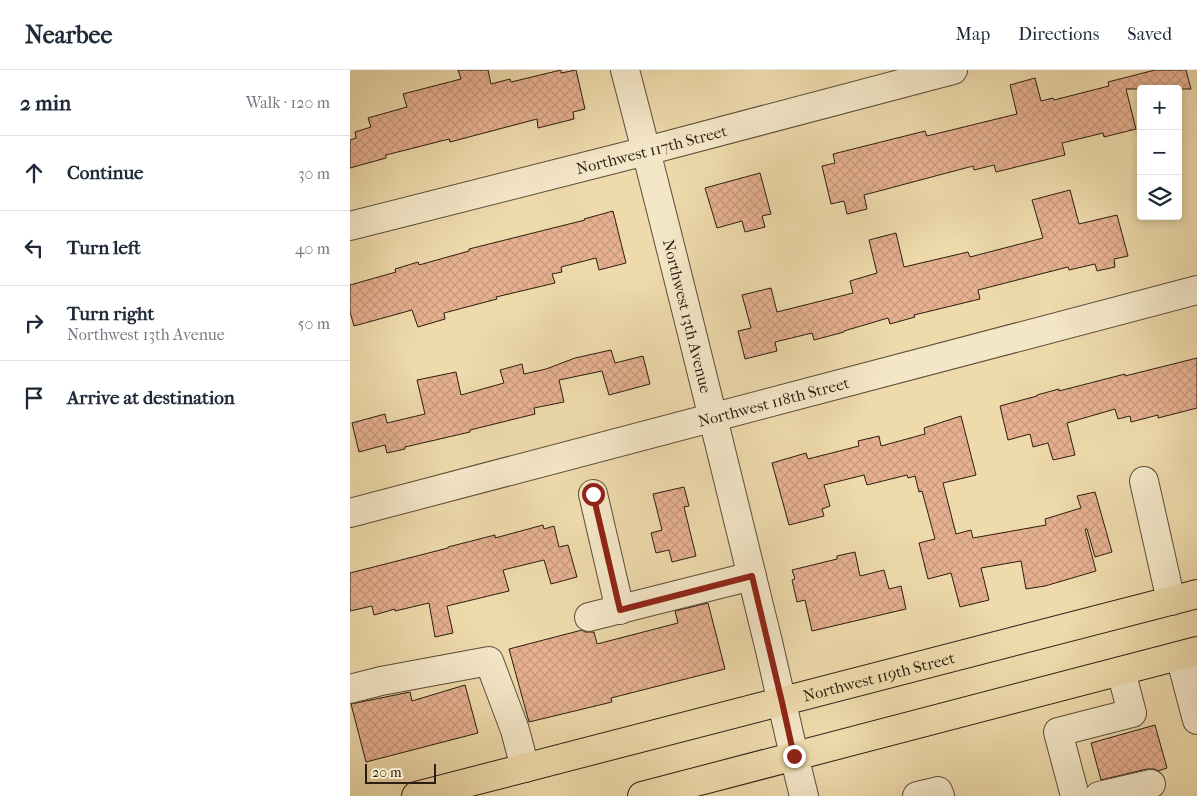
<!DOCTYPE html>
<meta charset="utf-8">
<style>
body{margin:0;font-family:"IM FELL French Canon",serif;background:#f6f6f7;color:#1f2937}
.controls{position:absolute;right:15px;top:15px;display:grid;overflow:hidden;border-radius:5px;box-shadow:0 2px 8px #0003}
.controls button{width:45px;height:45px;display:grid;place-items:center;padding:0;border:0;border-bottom:1px solid #e0e1e3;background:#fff;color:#1f2937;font:25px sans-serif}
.scale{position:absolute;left:15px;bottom:12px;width:71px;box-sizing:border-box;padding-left:5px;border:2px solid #2c1d13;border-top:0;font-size:14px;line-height:18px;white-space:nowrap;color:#2c1d13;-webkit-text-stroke:4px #f4e7c8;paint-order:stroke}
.stop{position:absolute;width:15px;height:15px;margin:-11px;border:4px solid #8f2418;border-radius:50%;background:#fff}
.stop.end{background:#8f2418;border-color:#fff;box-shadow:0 1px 5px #0008}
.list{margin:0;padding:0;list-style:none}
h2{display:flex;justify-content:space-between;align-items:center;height:65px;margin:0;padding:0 20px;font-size:21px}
h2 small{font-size:16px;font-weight:400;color:#747a83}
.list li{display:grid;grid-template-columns:32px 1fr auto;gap:15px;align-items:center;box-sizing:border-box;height:75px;padding:0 20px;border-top:1px solid #e0e1e3}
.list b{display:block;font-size:19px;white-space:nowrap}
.list p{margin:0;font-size:16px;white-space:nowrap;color:#747a83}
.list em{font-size:16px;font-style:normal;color:#747a83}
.icon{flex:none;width:28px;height:28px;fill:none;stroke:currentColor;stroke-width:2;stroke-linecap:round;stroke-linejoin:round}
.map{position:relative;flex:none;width:847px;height:726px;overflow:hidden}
header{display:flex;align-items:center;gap:30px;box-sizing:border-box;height:70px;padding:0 25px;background:#fff;border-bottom:1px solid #e0e1e3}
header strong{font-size:24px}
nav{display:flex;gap:28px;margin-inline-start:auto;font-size:18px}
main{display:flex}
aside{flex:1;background:#fff}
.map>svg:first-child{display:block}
.building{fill:url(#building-cross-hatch);stroke:#2c1d13}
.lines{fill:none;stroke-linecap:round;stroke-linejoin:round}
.minor-casing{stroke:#5c4c39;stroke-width:30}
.highway-casing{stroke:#2c1d13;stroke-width:30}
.minor{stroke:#f4e7c8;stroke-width:28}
.highway{stroke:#eedaab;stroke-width:28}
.route{stroke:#8f2418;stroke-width:6}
.labels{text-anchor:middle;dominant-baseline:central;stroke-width:4.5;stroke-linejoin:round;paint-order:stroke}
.street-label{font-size:16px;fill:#2c1d13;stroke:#f4e7c8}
</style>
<header>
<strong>Nearbee</strong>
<nav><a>Map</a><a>Directions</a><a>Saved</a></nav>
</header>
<main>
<aside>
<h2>2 min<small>Walk · 120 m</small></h2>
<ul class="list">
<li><svg class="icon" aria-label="ahead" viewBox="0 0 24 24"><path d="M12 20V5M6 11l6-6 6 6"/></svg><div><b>Continue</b></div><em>30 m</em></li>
<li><svg class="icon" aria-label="left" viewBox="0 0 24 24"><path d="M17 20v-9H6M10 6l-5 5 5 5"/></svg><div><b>Turn left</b></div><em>40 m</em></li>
<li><svg class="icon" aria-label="right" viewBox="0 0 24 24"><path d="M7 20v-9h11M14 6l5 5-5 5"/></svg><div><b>Turn right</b><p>Northwest 13th Avenue</p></div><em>50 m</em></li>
<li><svg class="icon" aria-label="arrive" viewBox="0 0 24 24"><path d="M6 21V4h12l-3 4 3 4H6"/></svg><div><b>Arrive at destination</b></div></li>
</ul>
</aside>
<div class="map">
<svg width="847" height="726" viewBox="0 0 847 726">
<defs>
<pattern id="building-cross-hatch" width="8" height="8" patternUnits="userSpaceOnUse" patternTransform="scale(1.25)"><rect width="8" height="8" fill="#e7b191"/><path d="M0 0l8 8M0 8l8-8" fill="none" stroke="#c6987c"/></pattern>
</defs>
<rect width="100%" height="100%" fill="#eedaab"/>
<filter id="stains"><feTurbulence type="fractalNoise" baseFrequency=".004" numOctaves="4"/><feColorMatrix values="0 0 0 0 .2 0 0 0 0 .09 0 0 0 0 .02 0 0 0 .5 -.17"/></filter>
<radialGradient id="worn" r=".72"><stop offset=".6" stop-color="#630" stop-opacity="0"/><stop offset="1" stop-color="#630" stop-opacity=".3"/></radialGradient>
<!-- building -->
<g class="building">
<polygon points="108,0 138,0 141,14 160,9 161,12 211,0 211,3 226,0 235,39 223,42 224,49 188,58 187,49 100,72 99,69 36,85 36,88 0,98 0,70 6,68 5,62 21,57 18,48 57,37 53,24 111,9"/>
<polygon points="805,0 836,0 841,19 776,19 786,59 754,67 753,63 712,73 715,85 646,102 644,95 624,100 623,96 514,125 517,139 497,144 494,131 481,134 472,96 485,93 483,84 575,61 577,66 667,44 660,15 685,8 691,31 703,28 704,30 759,16 758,12"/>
<polygon points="410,103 421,144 412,146 415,157 395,162 392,151 367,158 355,118"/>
<polygon points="720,120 729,154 767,145 778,186 764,189 765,197 747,201 745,194 719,200 718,197 628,220 630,229 564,245 565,247 540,254 538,248 494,261 494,262 464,270 462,263 425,272 427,281 395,289 388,261 401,258 392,225 421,218 427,242 503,223 500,211 527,203 519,170 546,163 554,197 618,182 620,187 693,168 682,130"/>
<polygon points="263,141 276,193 249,200 246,188 211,197 212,202 202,204 205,213 146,227 147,229 94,243 95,249 68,257 62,240 4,256 0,242 0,215 46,202 45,199 68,192 69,195 119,181 119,179 235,150 234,149"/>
<polygon points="261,280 265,293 293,286 300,314 259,325 252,301 209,310 214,332 184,338 185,344 120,360 120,362 55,377 55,379 37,383 35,375 9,382 2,353 35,344 37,353 75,344 67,310 106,302 111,325 154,313 150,300 172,294 174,304 196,299 225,288"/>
<polygon points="847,288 847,338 808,348 808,345 781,352 780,346 768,349 765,339 717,353 725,385 703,390 698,373 683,377 680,364 658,370 650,336 687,326 687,325 709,319 709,321 775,304 775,306"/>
<polygon points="611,346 626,405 593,413 606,464 621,460 623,468 696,455 695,449 731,438 727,426 745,422 762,482 745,487 737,459 735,459 746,501 695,516 676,519 671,491 631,498 639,530 610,537 601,503 578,509 569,473 585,469 572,421 569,422 565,406 558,408 557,405 517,415 514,405 474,415 480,436 472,439 474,446 439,455 422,393 456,383 458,389 509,376 508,371 529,366 531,376 575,364 574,358"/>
<polygon points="334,417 339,436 334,437 346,486 322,492 319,480 306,483 301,463 312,460 303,424"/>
<polygon points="193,455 194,459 204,456 209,477 218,475 227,507 201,514 194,490 153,500 159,521 97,536 103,563 85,567 79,533 45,541 45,539 24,545 22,536 0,541 0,503 98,478 98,477 145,465 145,468"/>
<polygon points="505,482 510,506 534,500 539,519 551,516 556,539 462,561 455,530 447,532 442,510 445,509 442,500 487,489 487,486"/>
<polygon points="358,533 375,599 261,628 262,632 179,652 159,579 232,560 235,562 244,562 247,574 328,553 325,541"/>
<polygon points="115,615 128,663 16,692 1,634 60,622 62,631"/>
<polygon points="805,655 817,698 808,701 805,699 797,699 751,710 741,673"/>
</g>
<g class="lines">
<defs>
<g id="minor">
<path id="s1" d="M275 0C325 190 371 381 418 572 430 623 441 675 454 726"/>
<path id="s2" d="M0 156 296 81 603 0"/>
<polyline points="794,411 821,531"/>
<polyline points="243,424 270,540"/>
<path id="s3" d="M0 443 847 220"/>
<polyline points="239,547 402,506"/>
<polyline points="830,586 847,650"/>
<polyline points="0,619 31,611 139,591 165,660 175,698"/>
<polyline points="567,726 588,721 590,726"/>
<polyline points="725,726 708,662 782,643 771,601"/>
<polyline points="749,726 801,714"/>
</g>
<g id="highway">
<path id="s4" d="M66 726 847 524"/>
<polyline points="292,726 847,581"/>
</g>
</defs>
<!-- minor casing -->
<use href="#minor" class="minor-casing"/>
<!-- highway casing -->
<use href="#highway" class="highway-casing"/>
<!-- minor -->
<use href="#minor" class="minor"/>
<!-- highway -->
<use href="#highway" class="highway"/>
</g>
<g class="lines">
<!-- route -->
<polyline class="route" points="243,424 270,540 402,506 432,632 444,686"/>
</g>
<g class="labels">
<!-- street labels -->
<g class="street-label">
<text stroke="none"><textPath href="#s2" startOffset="311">Northwest 117th Street</textPath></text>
<text stroke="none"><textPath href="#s1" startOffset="254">Northwest 13th Avenue</textPath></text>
<text stroke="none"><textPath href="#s3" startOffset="438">Northwest 118th Street</textPath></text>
<text stroke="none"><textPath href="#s4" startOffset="478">Northwest 119th Street</textPath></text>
</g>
</g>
<rect width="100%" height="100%" filter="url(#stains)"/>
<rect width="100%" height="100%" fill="url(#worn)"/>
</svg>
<div class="controls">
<button>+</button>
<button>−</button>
<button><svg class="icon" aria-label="layers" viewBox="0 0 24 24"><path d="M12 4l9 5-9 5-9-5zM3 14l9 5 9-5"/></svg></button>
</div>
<div class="scale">20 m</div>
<div class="stop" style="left:243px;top:424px"></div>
<div class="stop end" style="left:444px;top:686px"></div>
</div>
</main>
